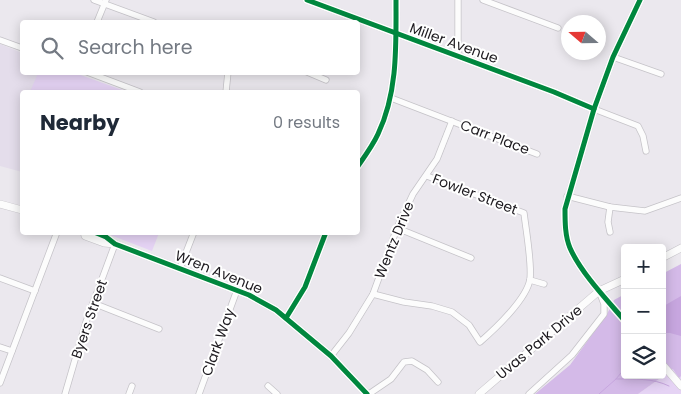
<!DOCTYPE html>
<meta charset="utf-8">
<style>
body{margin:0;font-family:Poppins,sans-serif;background:#f6f6f7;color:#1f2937}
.controls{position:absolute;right:15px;bottom:15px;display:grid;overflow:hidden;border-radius:5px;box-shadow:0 2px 12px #0003}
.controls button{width:45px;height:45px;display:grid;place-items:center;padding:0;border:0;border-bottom:1px solid #e0e1e3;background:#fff;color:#1f2937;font:25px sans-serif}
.compass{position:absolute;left:561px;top:15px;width:45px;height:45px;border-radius:50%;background:#fff;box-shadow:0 2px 12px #0003;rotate:290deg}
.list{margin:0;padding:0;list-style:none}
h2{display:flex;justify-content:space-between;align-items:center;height:65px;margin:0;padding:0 20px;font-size:21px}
h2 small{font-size:16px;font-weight:400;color:#747a83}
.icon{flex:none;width:28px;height:28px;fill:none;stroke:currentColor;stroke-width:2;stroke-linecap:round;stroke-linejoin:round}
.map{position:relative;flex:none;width:681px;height:394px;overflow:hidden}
.search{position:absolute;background:#fff;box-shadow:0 2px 12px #0003;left:20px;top:20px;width:340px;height:55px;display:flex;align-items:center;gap:12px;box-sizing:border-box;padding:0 18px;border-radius:5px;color:#747a83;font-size:19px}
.panel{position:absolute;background:#fff;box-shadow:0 2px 12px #0003;left:20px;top:90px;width:340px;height:145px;border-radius:5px}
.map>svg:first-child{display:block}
.built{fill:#e4ddeb}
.green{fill:#e5d3f4}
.forest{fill:#d4bae8}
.water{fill:#c7a6df}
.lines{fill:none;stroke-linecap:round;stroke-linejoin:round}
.stream{stroke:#c7a6df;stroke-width:1}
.minor-casing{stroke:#c5c3c8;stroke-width:7}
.tertiary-casing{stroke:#c5c3c8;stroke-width:8}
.minor{stroke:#fcfcfc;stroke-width:5.5}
.tertiary{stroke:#fcfcfc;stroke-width:7}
.cycleway-casing{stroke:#fff;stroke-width:8}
.cycleway{stroke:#00873e;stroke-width:5}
.labels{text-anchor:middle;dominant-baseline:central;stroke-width:4;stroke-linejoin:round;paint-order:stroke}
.street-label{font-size:14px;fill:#1c191e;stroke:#fff}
</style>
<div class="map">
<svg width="681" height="394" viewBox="0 0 681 394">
<rect width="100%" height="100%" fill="#ebe8ee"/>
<!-- built -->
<polygon class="built" points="0,44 22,53 22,72 54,73 47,92 22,92 22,172 0,166"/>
<!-- green -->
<g class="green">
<polygon points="38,73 75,73 128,92 30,92"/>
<polygon points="105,233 159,232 159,233 152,251"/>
<polygon points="681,277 681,394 638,394 673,369"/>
</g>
<!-- forest -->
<polygon class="forest" points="681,264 681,376 679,378 673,369 638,394 535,394 570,365 607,314 614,300 625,294 625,375 662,375 662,274"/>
<!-- water -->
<polygon class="water" points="681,296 681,336 670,333 662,333 662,307"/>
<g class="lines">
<!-- stream -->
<g class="stream">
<path d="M616 379C634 379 653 378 669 386"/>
<polyline points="599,394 616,379 625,368"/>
</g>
<defs>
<g id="minor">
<polyline points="94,0 154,22"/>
<polyline points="483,0 558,28"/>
<polyline points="97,22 106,0"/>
<polyline points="0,40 22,48"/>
<polyline points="458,56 458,0"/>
<polyline points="613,57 661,74"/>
<polyline points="87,72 140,92"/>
<polyline points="307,72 326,80"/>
<polyline points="226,92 228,72"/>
<polyline points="391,98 537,154"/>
<polyline points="594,109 638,126 643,136 646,151"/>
<polyline points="567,196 610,207 645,211 681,198"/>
<polyline points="610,207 608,222 610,232"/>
<polyline points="397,228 471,258"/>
<polyline points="180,268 194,232"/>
<polyline points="0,278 35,291"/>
<polyline points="530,280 544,284"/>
<path d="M373 294 404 302 432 306 452 312 469 325 480 342C495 329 527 299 530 279 532 263 526 230 524 213L427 176"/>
<polyline points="93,303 159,329"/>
<polyline points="0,347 12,351"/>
<polyline points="331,356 349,333 373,294 397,228 413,194 437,159 452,121"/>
<polyline points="0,383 57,232"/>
<polyline points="268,386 277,394"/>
<polyline points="65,394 86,322 115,244"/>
<polyline points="129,394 132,386"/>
<polyline points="199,394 237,290"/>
<polyline points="369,394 391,379 404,362 412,361 427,370 438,382"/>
<polyline points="529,394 572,355 604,314 604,304 601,296"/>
</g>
<g id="tertiary">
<polyline points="307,0 554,92 594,109"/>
<path d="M358 166C365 156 373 145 378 134 398 92 396 45 396 0"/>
<polyline points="0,204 22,210"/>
<polyline points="84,232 85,236 104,243 115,244"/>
<polyline points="94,232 106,237 115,244 249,295 276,310 331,356 367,394"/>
<polyline points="662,258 681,248"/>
<polyline points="286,318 305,287 326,232"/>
<path d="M625 321C607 300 581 273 570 248 565 236 565 222 565 209L594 109 613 57 640 0"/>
<polyline points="662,364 681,386"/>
<polyline points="479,394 599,291 625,279"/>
</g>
</defs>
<!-- minor casing -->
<use href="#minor" class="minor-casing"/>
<!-- tertiary casing -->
<use href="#tertiary" class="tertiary-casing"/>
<!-- minor -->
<use href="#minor" class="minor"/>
<!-- tertiary -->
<use href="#tertiary" class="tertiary"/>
<defs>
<g id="cycleway">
<polyline points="307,0 554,92 594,109"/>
<path d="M358 166C365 156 373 145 378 134 398 92 396 45 396 0"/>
<polyline points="94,232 106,237 115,244 249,295 276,310 331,356 367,394"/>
<polyline points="286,318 305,287 326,232"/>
<path d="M625 321C607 300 581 273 570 248 565 236 565 222 565 209L594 109 613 57 640 0"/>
</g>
</defs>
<!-- cycleway casing -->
<use href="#cycleway" class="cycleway-casing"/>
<!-- cycleway -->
<use href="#cycleway" class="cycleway"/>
</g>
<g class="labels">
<!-- street labels -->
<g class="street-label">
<text transform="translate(454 43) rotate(20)">Miller Avenue</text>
<text transform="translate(495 137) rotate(21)">Carr Place</text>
<text transform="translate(475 194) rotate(21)">Fowler Street</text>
<text transform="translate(394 240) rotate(-68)">Wentz Drive</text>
<text transform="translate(219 272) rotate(22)">Wren Avenue</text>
<text transform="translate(89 319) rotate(-71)">Byers Street</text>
<text transform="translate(218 342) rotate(-70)">Clark Way</text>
<text transform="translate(539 342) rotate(-40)">Uvas Park Drive</text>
</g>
</g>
</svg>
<div class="controls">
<button>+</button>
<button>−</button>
<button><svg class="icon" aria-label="layers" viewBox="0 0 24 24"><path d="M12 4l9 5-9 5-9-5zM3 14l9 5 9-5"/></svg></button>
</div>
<svg class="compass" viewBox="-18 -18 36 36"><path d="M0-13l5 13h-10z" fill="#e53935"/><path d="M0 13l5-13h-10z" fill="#747a83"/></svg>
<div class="search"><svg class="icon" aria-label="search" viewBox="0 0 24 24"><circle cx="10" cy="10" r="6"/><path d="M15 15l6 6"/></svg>Search here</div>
<section class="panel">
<h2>Nearby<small>0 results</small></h2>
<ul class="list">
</ul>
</section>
</div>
